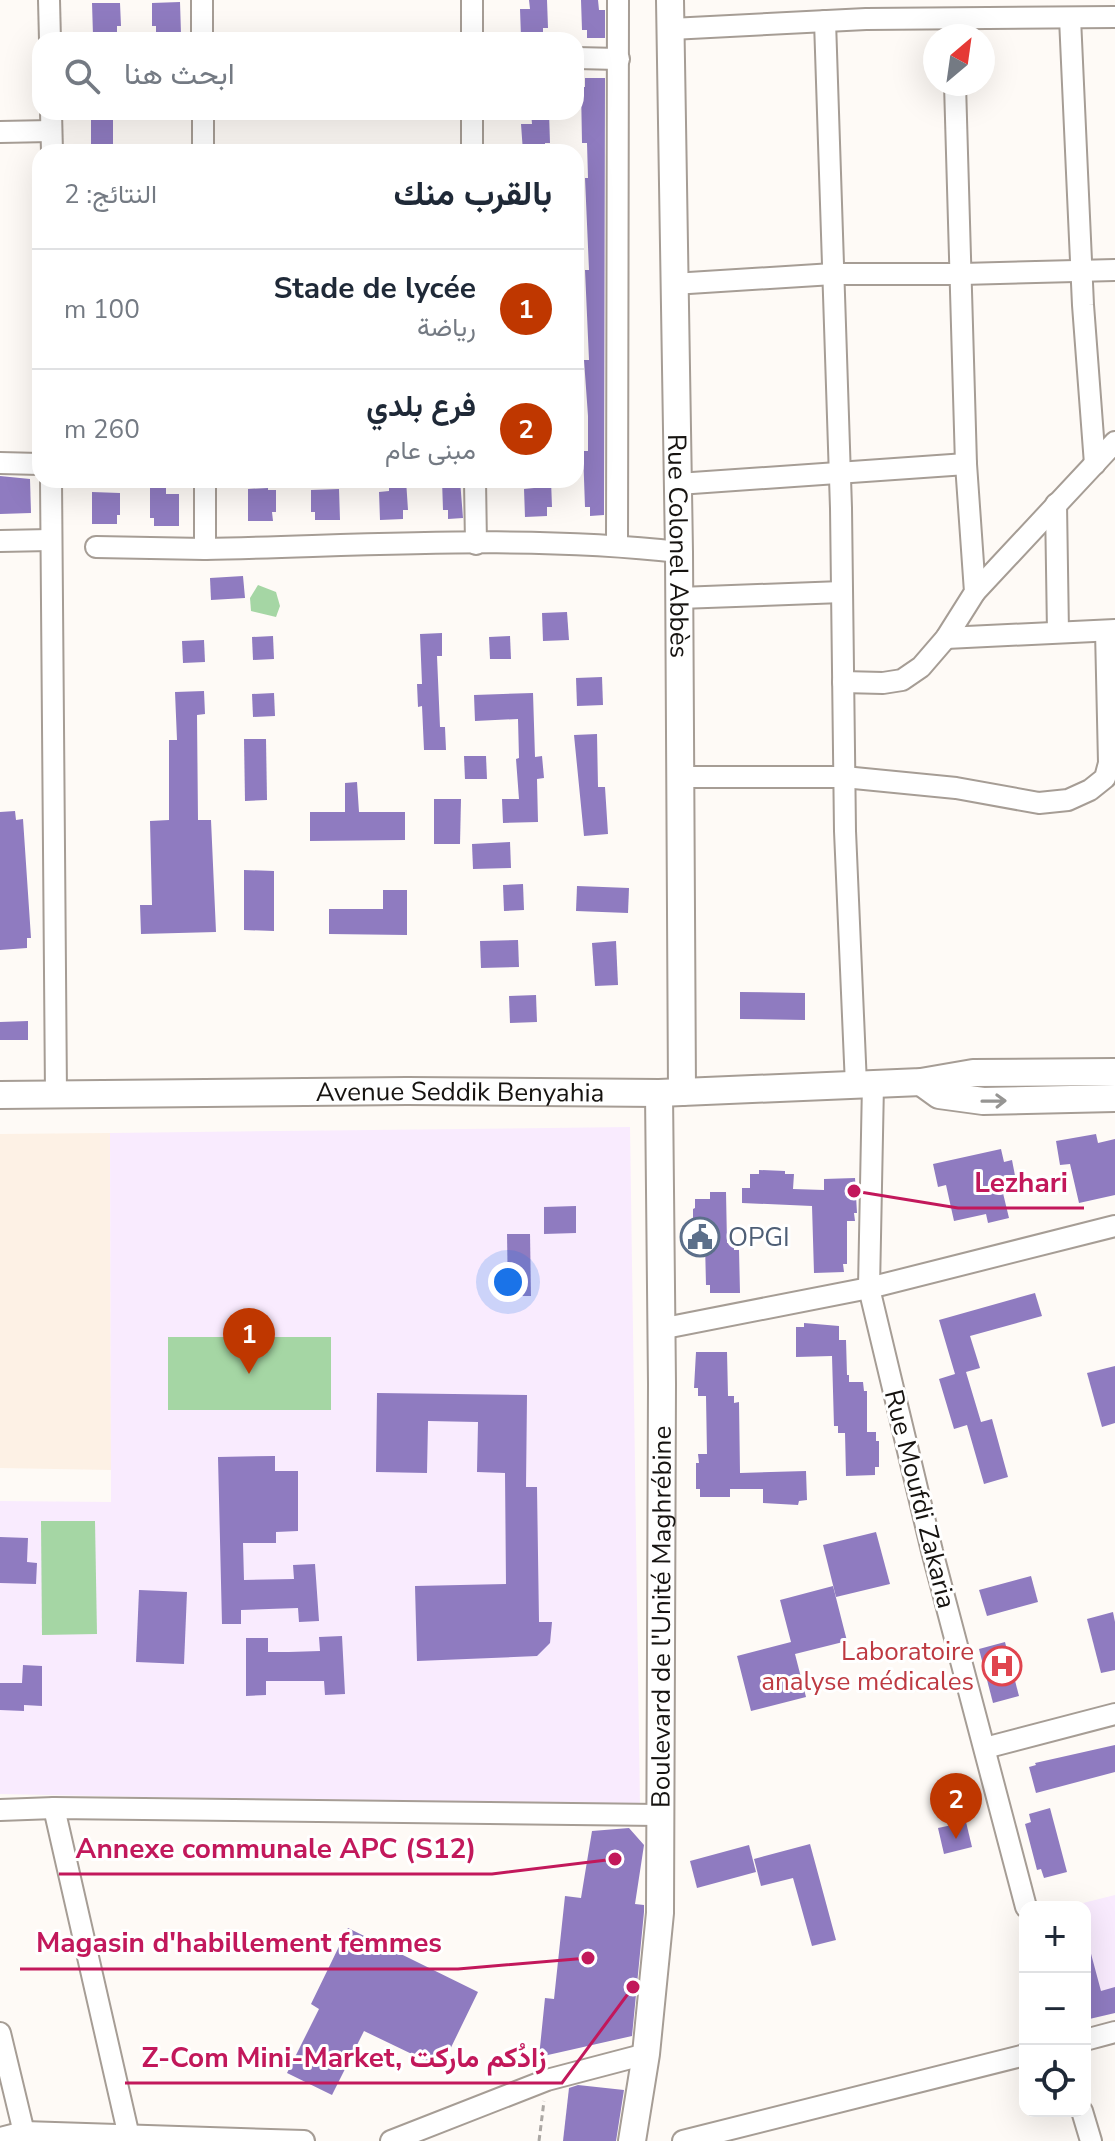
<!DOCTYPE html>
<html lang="ar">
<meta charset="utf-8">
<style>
body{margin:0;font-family:"Nunito Sans",Vazirmatn,sans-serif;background:#f6f6f7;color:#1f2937;direction:rtl}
.controls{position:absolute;right:24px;bottom:24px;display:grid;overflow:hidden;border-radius:16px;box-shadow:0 8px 32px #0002}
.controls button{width:72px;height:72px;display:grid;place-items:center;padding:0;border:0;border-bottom:2px solid #e0e1e3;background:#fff;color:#1f2937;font:40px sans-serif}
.compass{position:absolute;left:923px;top:24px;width:72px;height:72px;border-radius:50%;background:#fff;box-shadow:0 8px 32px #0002;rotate:29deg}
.you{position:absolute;left:508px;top:1282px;width:28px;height:28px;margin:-20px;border:6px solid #fff;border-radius:50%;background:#1a73e8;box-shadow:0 0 0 12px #1a73e833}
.badge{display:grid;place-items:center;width:52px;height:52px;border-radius:50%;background:#bf3700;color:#fff;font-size:26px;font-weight:700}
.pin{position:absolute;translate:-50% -66px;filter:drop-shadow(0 2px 4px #0008)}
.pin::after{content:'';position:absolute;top:42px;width:28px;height:24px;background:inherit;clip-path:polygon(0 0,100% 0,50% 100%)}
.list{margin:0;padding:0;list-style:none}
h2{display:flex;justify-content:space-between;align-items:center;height:104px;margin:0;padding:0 32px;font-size:34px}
h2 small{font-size:26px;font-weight:400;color:#747a83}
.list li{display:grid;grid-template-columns:52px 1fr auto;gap:24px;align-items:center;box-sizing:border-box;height:120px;padding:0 32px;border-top:2px solid #e0e1e3}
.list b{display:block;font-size:30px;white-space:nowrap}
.list p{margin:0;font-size:26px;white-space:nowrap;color:#747a83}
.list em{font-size:26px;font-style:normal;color:#747a83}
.icon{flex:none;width:44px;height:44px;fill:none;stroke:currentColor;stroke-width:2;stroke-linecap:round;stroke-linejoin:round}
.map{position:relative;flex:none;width:1115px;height:2141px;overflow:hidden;direction:ltr}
.search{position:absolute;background:#fff;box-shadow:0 8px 32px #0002;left:32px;top:32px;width:552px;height:88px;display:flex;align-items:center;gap:20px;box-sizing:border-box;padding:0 28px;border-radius:24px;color:#747a83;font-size:30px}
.panel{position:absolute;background:#fff;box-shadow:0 8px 32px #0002;left:32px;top:144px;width:552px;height:344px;border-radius:24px;direction:rtl}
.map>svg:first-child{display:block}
.built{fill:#fdf1e5}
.education{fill:#f9ebfe}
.green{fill:#a5d6a4}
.building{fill:#8f7bc0}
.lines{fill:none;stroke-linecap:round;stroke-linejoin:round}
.minor-casing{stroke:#a69d95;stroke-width:24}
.tertiary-casing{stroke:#a69d95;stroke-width:30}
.path{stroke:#aca8a4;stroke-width:3;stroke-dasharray:6 4;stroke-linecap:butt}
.minor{stroke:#fff;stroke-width:20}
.tertiary{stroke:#fff;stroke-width:26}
.oneway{stroke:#969593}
.labels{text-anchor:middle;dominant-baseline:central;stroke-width:6;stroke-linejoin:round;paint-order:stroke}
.street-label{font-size:26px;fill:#161310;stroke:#fff}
.service-label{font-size:26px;fill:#4e5e75;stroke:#fff;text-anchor:start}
.health-label{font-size:26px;fill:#be3a42;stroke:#fff;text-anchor:end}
.leader{fill:none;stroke:#c2185b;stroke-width:3}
.callout-dot{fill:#c2185b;stroke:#fff;stroke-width:3}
.callout-label{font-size:28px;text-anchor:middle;font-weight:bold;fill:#c2185b;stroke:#fff;stroke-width:6;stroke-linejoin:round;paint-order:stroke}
</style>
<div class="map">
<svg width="1115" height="2141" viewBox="0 0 1115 2141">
<rect width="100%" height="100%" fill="#fefaf6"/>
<!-- built -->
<polygon class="built" points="110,1133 111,1470 0,1468 0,1134"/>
<!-- education -->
<g class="education">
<polygon points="630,1127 640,1807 0,1794 0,1501 111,1502 110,1133"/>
<polygon points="1115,1895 1115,2013 1085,2020 1085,1907 1067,1907"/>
</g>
<!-- green -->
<g class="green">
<polygon points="258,585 276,592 280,606 276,617 251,611 250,598"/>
<rect x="168" y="1337" width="163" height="73"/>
<polygon points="41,1521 95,1521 97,1634 42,1635"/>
</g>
<!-- building -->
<g class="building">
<polygon points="529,0 547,0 548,28 543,28 543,36 521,37 520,9 530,9"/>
<polygon points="581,0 598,0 599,10 605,10 605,38 587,38 587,30 582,30"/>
<polygon points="180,2 181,34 156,34 156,26 152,26 152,3"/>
<polygon points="92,3 120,3 121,26 117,26 117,34 93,35"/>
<polygon points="585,78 605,78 604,515 590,516 590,507 585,507 583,451 588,451 588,416 584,360 589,360 585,270 589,270 585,178 588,178 587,143 582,143 581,87 585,87"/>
<polygon points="99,112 113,112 113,152 91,152 91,115 99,115"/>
<polygon points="531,112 549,112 550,143 545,143 545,152 523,152 521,124 532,124"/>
<polygon points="0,476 30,479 31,513 0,514"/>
<polygon points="150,480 166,480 166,494 179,494 179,526 154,526 154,518 150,518"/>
<polygon points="389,480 406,480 408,510 403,510 403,519 380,520 379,492 389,491"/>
<polygon points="442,480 460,480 463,518 448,519 448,510 443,510"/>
<polygon points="533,480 551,480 552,507 547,507 547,516 525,517 524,489 534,488"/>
<polygon points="268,488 268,490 276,490 276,512 272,512 273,521 248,521 248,489"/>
<polygon points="339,489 340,520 315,520 315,512 311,512 311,490"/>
<polygon points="92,492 120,493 120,515 117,515 117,524 92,524"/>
<polygon points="243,576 245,598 211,600 210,578"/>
<polygon points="567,612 569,640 543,641 542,613"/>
<polygon points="442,633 442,656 437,656 440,727 445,727 446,750 424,750 422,706 418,707 417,684 422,684 420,634"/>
<polygon points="273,636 274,659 253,660 252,637"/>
<polygon points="510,636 511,659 490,659 489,637"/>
<polygon points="204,640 205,662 183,663 182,641"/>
<polygon points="602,677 603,705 577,706 576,678"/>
<polygon points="204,691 205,714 197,715 198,820 211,820 216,932 141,934 140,905 152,905 150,821 169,820 169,740 177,740 175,692"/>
<polygon points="274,693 275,716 253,717 252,694"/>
<polygon points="533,693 535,757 542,756 544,778 537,779 538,822 503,823 502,799 519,799 516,759 519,758 518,719 475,721 474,695"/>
<polygon points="597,734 598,787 605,787 608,834 584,836 574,735"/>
<polygon points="244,739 266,739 267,800 245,801"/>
<polygon points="464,756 486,756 487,779 465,779"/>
<polygon points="357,782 359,812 405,812 405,840 310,841 310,812 345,812 345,783"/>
<polygon points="434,799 461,799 460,844 434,844"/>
<polygon points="15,811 16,820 23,819 31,938 27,938 27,948 0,950 0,812"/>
<polygon points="510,842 511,868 473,869 472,844"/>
<polygon points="244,870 274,871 274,931 244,930"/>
<polygon points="523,884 524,910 504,911 503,885"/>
<polygon points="577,886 629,888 628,913 576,911"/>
<polygon points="383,890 407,890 407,935 329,934 329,909 383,909"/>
<polygon points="518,940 519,967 481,968 480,941"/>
<polygon points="616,941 618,985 595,986 592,943"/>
<polygon points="740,992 805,993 805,1020 740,1019"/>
<polygon points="536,995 537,1022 510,1023 509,996"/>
<polygon points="28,1021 28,1040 0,1040 0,1022"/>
<polygon points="1096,1134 1098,1143 1115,1139 1115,1195 1079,1203 1070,1164 1060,1165 1056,1141"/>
<polygon points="1001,1149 1004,1162 1012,1160 1017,1186 1002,1189 1009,1218 988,1223 986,1214 954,1221 946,1185 938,1187 933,1164"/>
<polygon points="759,1170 785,1171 785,1174 794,1174 793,1189 824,1190 824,1179 855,1178 857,1213 854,1213 855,1221 847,1221 847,1264 843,1264 844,1272 814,1273 812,1206 742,1203 742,1188 750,1188 750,1174 759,1174"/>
<polygon points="710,1192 726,1192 727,1243 734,1243 734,1250 739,1250 740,1293 710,1293 710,1285 706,1285 705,1243 697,1243 697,1235 693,1235 693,1209 695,1208 695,1199 710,1199"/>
<polygon points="576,1206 576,1233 544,1234 544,1207"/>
<polygon points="507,1234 530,1234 531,1296 508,1296"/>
<polygon points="1035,1293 1042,1316 970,1336 980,1368 966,1372 981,1422 992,1419 1008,1477 984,1484 967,1425 954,1429 939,1379 955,1374 939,1320"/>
<polygon points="804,1323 839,1326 839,1340 846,1340 847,1375 849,1375 849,1382 863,1382 864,1391 867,1391 867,1432 876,1432 876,1441 879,1441 879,1467 875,1467 875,1475 846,1476 845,1433 838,1433 838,1426 834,1426 832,1356 796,1357 796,1327 804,1327"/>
<polygon points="696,1352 727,1352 728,1396 734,1396 734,1403 739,1402 740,1473 806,1471 807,1500 799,1501 798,1505 763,1503 763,1489 730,1489 730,1497 700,1497 700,1489 696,1489 696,1463 699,1463 698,1454 707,1454 706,1396 698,1396 698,1388 694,1388"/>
<polygon points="1115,1366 1115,1423 1102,1427 1087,1373"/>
<polygon points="377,1393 527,1395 526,1487 537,1487 539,1622 552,1622 550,1643 537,1656 417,1661 415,1586 506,1584 505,1473 477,1472 478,1422 428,1421 427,1473 376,1472"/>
<polygon points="275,1456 275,1471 298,1471 298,1531 276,1532 276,1543 243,1543 244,1580 294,1579 293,1565 315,1564 319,1621 299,1622 298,1608 241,1610 241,1624 222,1624 218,1457"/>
<polygon points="876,1532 890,1584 836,1597 823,1545"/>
<polygon points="0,1537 28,1538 27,1562 37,1563 36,1584 0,1583"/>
<polygon points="1031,1576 1038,1602 987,1616 979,1590"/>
<polygon points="833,1586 847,1641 795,1654 806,1697 751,1711 737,1656 791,1642 780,1600"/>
<polygon points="139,1590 187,1592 184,1664 136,1662"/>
<polygon points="1113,1612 1115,1622 1115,1670 1101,1673 1087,1619"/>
<polygon points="342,1636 345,1694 325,1695 324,1681 266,1681 266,1695 246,1696 246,1638 268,1638 268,1652 289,1652 320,1651 319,1637"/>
<polygon points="1005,1642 1019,1696 993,1703 979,1649"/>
<polygon points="23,1665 42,1666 42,1706 24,1705 24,1711 0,1710 0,1683 22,1683"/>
<polygon points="1115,1745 1115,1772 1036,1793 1029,1767 1036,1765 1035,1763"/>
<polygon points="1050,1808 1067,1872 1044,1878 1041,1869 1037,1870 1025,1824 1031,1822 1029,1814"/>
<polygon points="966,1822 972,1847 944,1854 938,1828"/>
<polygon points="629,1828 644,1845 635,1904 644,1905 644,1912 632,2036 539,2057 545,1998 554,1999 565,1896 581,1898 592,1831"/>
<polygon points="810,1844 836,1940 812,1946 793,1878 761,1886 754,1859"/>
<polygon points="749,1845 756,1872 697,1888 690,1861"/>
<polygon points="348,1928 478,1992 441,2068 364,2031 332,2095 287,2073 319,2009 311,2004"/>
<polygon points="1085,1950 1090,1950 1101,1991 1115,1987 1115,2013 1085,2020"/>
<polygon points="578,2085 624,2090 616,2141 563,2141 569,2088"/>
</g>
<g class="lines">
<defs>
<g id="minor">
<polyline points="49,0 50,40"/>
<polyline points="202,0 202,40"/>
<polyline points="1070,18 1083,305 1095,464"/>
<polyline points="825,21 841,508 845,831 856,1085"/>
<polyline points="671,29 866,19 1115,17"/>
<polyline points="472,40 472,0"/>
<polyline points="576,58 619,59"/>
<polyline points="51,112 52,152"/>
<polyline points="203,112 203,152"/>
<polyline points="472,112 472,152"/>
<polyline points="0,132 51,131"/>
<polyline points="673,284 833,274 962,274 1115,270"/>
<polyline points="0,463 40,464"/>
<polyline points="51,480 56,1095"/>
<path d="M205 480V549C361 546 524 534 679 552"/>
<polyline points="475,480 476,544"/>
<polyline points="678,484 966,464"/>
<polyline points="1056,504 1058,632"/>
<polyline points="0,541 50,540"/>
<polyline points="617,545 618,0"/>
<polyline points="96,547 205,549"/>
<polyline points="975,592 1115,442"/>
<polyline points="679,598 842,592"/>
<polyline points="946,638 1115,630"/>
<polyline points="843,682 883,683 902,680 921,667 946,638 975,592 966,464 955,84"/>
<polyline points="680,777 844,777 956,788 1039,803 1068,800 1090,790 1105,778 1109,763 1106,631"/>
<polyline points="873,1084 869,1288 932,1551 1026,1907"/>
<polyline points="660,1329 869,1288 1115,1226"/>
<polyline points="985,1748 1115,1714"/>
<polyline points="54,1808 130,2141"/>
<polyline points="0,1810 54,1808 659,1815"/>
<polyline points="0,2033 26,2141"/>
<polyline points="1085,2040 1115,2032"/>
<polyline points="1082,2111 1091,2141"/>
<polyline points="0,2138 24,2132 304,2141"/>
<polyline points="391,2141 547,2080 646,2054"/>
<polyline points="683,2141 1025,2055"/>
</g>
<g id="tertiary">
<path id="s1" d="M670 0 679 552 682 1092"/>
<polyline points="921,1082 939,1095 983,1101 1115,1098"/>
<path id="s2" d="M0 1095 407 1091 659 1093 921 1082 973 1073 1115 1072"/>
<path id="s3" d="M632 2141 646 2054 660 1913 662 1384 659 1093"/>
</g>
</defs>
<!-- minor casing -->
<use href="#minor" class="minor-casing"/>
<!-- tertiary casing -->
<use href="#tertiary" class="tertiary-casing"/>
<!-- path -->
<polyline class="path" points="539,2141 544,2101"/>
<!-- minor -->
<use href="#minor" class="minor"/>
<!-- tertiary -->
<use href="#tertiary" class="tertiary"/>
</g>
<!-- one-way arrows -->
<defs><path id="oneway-shaft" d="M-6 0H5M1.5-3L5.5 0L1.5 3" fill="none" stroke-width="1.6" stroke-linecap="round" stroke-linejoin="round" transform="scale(2)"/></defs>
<use class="oneway" href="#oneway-shaft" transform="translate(994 1101) rotate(-1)"/>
<!-- icons -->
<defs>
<symbol id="civic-ring" viewBox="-11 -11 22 22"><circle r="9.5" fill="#fff" stroke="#5c6f8a" stroke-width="1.5"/><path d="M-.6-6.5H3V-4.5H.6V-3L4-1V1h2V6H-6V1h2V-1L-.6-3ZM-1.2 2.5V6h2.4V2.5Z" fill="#5c6f8a"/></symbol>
<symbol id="hospital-ring" viewBox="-11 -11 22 22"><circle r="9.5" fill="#fff" stroke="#e0444e" stroke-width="1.5"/><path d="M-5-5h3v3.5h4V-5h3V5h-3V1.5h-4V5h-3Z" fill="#e0444e"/></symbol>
</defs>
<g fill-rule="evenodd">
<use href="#civic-ring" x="678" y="1215" width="44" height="44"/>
<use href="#hospital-ring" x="980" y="1644" width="44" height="44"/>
</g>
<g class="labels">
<!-- street labels -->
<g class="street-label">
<text stroke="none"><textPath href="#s1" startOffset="546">Rue Colonel Abbès</textPath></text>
<text stroke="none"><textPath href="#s2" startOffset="460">Avenue Seddik Benyahia</textPath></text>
<text transform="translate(920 1499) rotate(76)">Rue Moufdi Zakaria</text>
<text stroke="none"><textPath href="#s3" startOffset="526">Boulevard de l'Unité Maghrébine</textPath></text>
</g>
<!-- service labels -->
<g class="service-label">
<text x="728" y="1237">OPGI</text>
</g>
<!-- health labels -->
<g class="health-label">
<text x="974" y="1651">Laboratoire<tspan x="974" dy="30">analyse médicales</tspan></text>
</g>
</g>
<!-- callouts -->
<path class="leader" d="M854 1191L958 1208H1084M615 1859L492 1874H59M588 1958L458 1969H20M633 1987L562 2083H125"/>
<g class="callout-dot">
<circle cx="854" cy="1191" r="8"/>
<circle cx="615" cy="1859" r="8"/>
<circle cx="588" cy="1958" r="8"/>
<circle cx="633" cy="1987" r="8"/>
</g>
<g class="callout-label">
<text x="1021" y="1192">Lezhari</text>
<text x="276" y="1858">Annexe communale APC (S12)</text>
<text x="239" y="1952">Magasin d'habillement femmes</text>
<text x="344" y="2067">Z-Com Mini-Market, زادُكم ماركت</text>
</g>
</svg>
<div class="controls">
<button>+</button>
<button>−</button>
<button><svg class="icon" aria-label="locate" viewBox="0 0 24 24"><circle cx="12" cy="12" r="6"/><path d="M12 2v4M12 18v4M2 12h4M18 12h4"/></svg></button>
</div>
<svg class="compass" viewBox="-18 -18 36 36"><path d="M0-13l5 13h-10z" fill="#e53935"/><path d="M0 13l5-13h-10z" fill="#747a83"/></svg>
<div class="you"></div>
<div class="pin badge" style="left:249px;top:1374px">1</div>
<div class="pin badge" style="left:956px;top:1839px">2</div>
<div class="search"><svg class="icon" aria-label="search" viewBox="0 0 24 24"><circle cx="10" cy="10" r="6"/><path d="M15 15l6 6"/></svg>ابحث هنا</div>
<section class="panel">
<h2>بالقرب منك<small>النتائج: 2</small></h2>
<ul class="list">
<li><span class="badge">1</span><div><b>Stade de lycée</b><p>رياضة</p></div><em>100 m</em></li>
<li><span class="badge">2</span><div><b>فرع بلدي</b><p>مبنى عام</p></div><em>260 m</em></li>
</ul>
</section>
</div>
